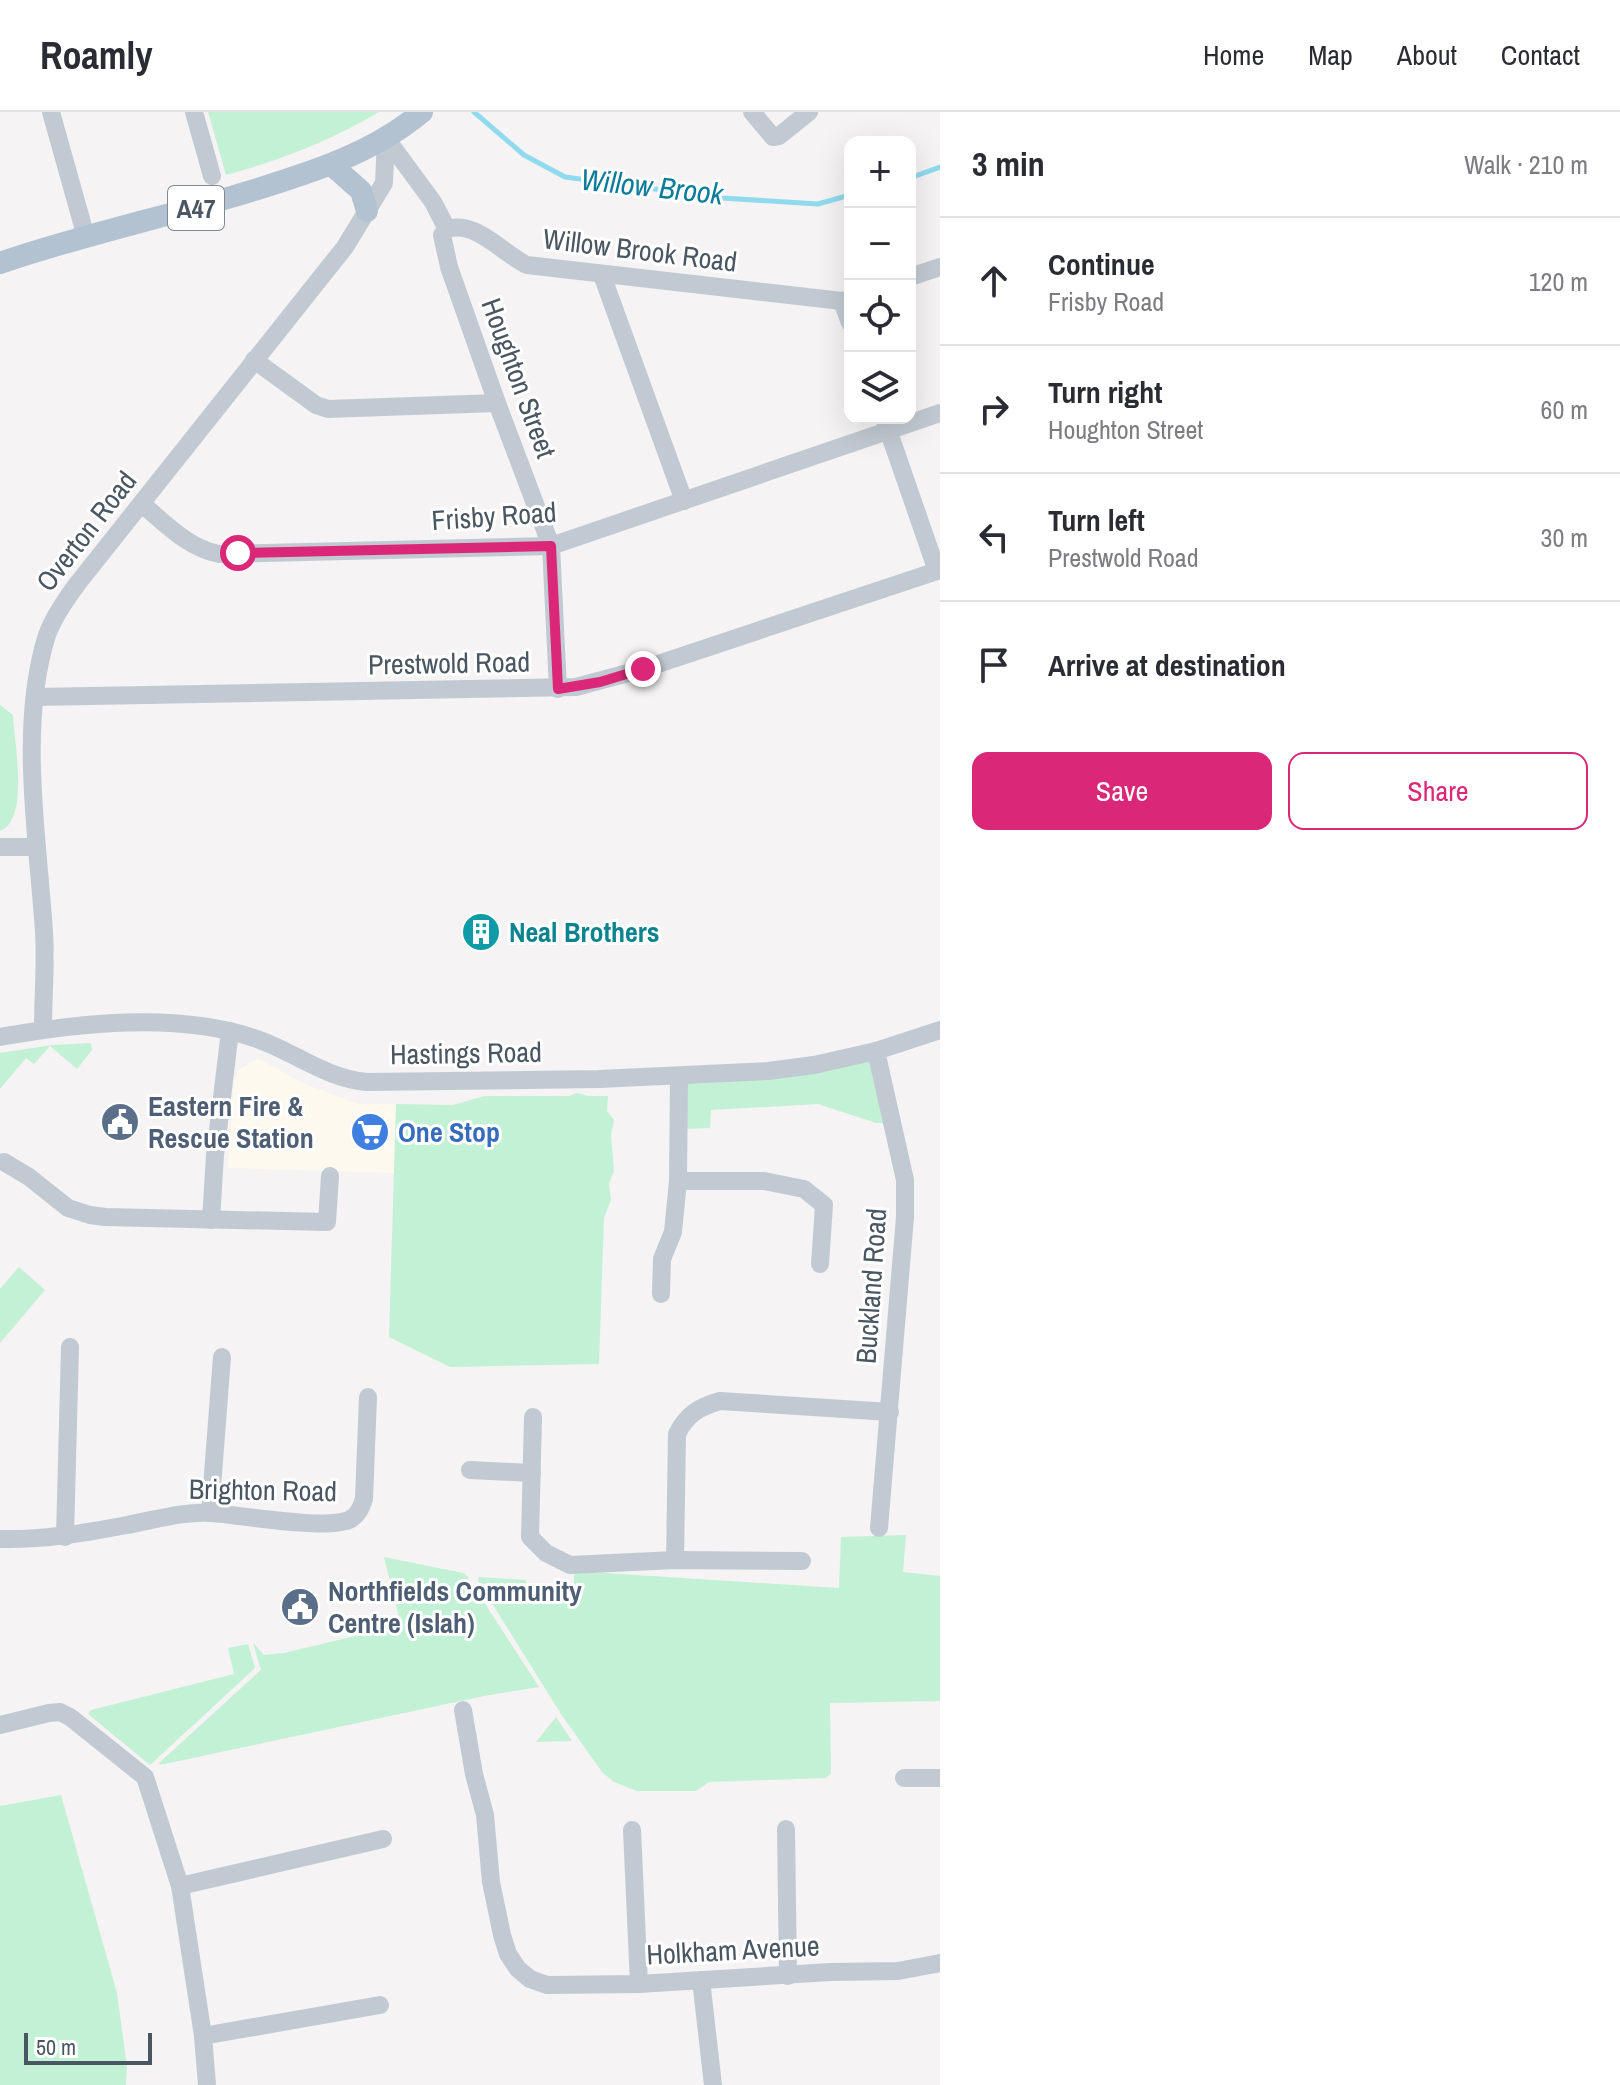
<!DOCTYPE html>
<meta charset="utf-8">
<style>
body{margin:0;font-family:"Archivo Narrow",sans-serif;background:#f2f2f3;color:#2b2b33}
.controls{position:absolute;right:24px;top:24px;display:grid;overflow:hidden;border-radius:16px;box-shadow:0 8px 32px #0002}
.controls button{width:72px;height:72px;display:grid;place-items:center;padding:0;border:0;border-bottom:2px solid #e1e1e2;background:#fff;color:#2b2b33;font:40px sans-serif}
.scale{position:absolute;left:24px;bottom:20px;width:128px;box-sizing:border-box;padding-left:8px;border:4px solid #4a5661;border-top:0;font-size:22px;line-height:28px;white-space:nowrap;color:#4a5661;-webkit-text-stroke:6px #fff;paint-order:stroke}
.stop{position:absolute;width:24px;height:24px;margin:-18px;border:6px solid #db2777;border-radius:50%;background:#fff}
.stop.end{background:#db2777;border-color:#fff;box-shadow:0 2px 8px #0008}
.list{margin:0;padding:0;list-style:none}
h2{display:flex;justify-content:space-between;align-items:center;height:104px;margin:0;padding:0 32px;font-size:34px}
h2 small{font-size:26px;font-weight:400;color:#7c7c81}
.list li{display:grid;grid-template-columns:52px 1fr auto;gap:24px;align-items:center;box-sizing:border-box;height:128px;padding:0 32px;border-top:2px solid #e1e1e2}
.list b{display:block;font-size:30px;white-space:nowrap}
.list p{margin:0;font-size:26px;white-space:nowrap;color:#7c7c81}
.list em{font-size:26px;font-style:normal;color:#7c7c81}
.actions{display:flex;gap:16px;padding:24px 32px}
.actions a{flex:1;padding:18px 0;border:2px solid #db2777;border-radius:16px;text-align:center;font-size:28px;color:#db2777}
.actions .main{background:#db2777;color:#fff}
.icon{flex:none;width:44px;height:44px;fill:none;stroke:currentColor;stroke-width:2;stroke-linecap:round;stroke-linejoin:round}
.map{position:relative;flex:none;width:940px;height:1973px;overflow:hidden}
header{display:flex;align-items:center;gap:48px;box-sizing:border-box;height:112px;padding:0 40px;background:#fff;border-bottom:2px solid #e1e1e2}
header strong{font-size:38px}
nav{display:flex;gap:44px;margin-inline-start:auto;font-size:28px}
main{display:flex}
aside{flex:1;background:#fff}
.map>svg:first-child{display:block}
.commercial{fill:#fdf9ef}
.green{fill:#c3f1d5}
.lines{fill:none;stroke-linecap:round;stroke-linejoin:round}
.stream{stroke:#90daee;stroke-width:5}
.minor{stroke:#c1cad2;stroke-width:18}
.major{stroke:#b3c2d1;stroke-width:22}
.route{stroke:#db2777;stroke-width:10}
.labels{text-anchor:middle;dominant-baseline:central;stroke-width:6;stroke-linejoin:round;paint-order:stroke}
.shield{fill:#fff;stroke:#808990;stroke-width:2}
.shield-label{font-size:26px;font-weight:bold;fill:#4a5661}
.street-label{font-size:28px;fill:#4a5661;stroke:#fff}
.culture-label{font-size:28px;font-weight:bold;fill:#0d838f;stroke:#fff;text-anchor:start}
.service-label{font-size:28px;font-weight:bold;fill:#4e5e75;stroke:#fff;text-anchor:start}
.shop-label{font-size:28px;font-weight:bold;fill:#366cbe;stroke:#fff;text-anchor:start}
.water-label{font-size:30px;font-style:italic;fill:#0c7c9b;stroke:#fff}
</style>
<header>
<strong>Roamly</strong>
<nav><a>Home</a><a>Map</a><a>About</a><a>Contact</a></nav>
</header>
<main>
<div class="map">
<svg width="940" height="1973" viewBox="0 0 940 1973">
<rect width="100%" height="100%" fill="#f5f3f3"/>
<!-- commercial -->
<polygon class="commercial" points="254,948 261,948 303,971 357,992 396,992 394,1061 228,1056 234,968 238,959"/>
<!-- green -->
<g class="green">
<path d="M208 0H379C330 29 281 48 226 63Z"/>
<path d="M0 593 13 603C14 630 30 708 0 719Z"/>
<polygon points="91,931 92,938 77,957 50,934 34,952 26,946 0,977 0,941 52,933"/>
<polygon points="876,939 892,1011 876,1011 818,992 711,998 710,1016 684,1017 679,965"/>
<polygon points="577,981 588,984 608,984 607,999 614,1008 611,1024 614,1059 609,1072 611,1088 604,1106 599,1252 450,1255 389,1225 396,992 453,993 485,984 569,984"/>
<polygon points="19,1155 45,1178 0,1231 0,1177"/>
<polygon points="906,1423 903,1460 940,1464 940,1589 830,1591 831,1661 826,1666 709,1670 696,1679 637,1679 614,1670 602,1660 561,1602 478,1469 479,1465 526,1468 525,1487 552,1489 560,1482 574,1482 574,1459 839,1476 841,1425"/>
<polygon points="384,1445 463,1461 467,1464 539,1575 484,1584 160,1653 159,1651 261,1558 253,1531 264,1543 284,1541 401,1513"/>
<polygon points="248,1532 255,1556 150,1653 88,1602 91,1598 234,1562 228,1536"/>
<polygon points="556,1605 572,1629 536,1630"/>
<polygon points="61,1683 117,1881 127,1955 126,1973 0,1973 0,1694"/>
</g>
<g class="lines">
<!-- stream -->
<g class="stream">
<polyline points="474,0 524,43 565,65 722,86 818,92 850,83"/>
<polyline points="910,66 940,55"/>
</g>
<!-- minor -->
<g class="minor">
<polyline points="51,0 86,125"/>
<polyline points="194,0 212,64"/>
<polyline points="752,0 773,25 779,24 809,0"/>
<polyline points="386,26 433,90 447,117"/>
<polyline points="447,117 442,123 449,155 497,291 551,434 558,577"/>
<path d="M447 117C476 108 502 141 527 153L842 189 850 187"/>
<polyline points="602,163 684,389"/>
<polyline points="910,165 940,155"/>
<polyline points="842,189 850,211"/>
<polyline points="254,248 316,293 328,297 497,291"/>
<polyline points="884,306 937,459"/>
<path d="M142 392C166 412 188 436 219 442L551 434 940 301"/>
<polyline points="35,585 576,575 643,557 940,458"/>
<polyline points="0,735 37,735"/>
<path d="M43 917C43 885 46 852 44 820 38 726 18 615 47 523 54 504 66 487 78 471L345 135 384 71 386 26"/>
<path d="M0 925C79 911 177 900 254 926 294 939 324 966 367 970L599 967 768 959 814 953 876 939 940 918"/>
<polyline points="876,939 905,1068 905,1105 879,1416"/>
<polyline points="4,1050 29,1065 68,1096 90,1103 105,1105 327,1110 330,1064"/>
<polyline points="678,1069 764,1069 804,1077 824,1093 820,1152"/>
<polyline points="211,1108 215,1043 230,919"/>
<polyline points="661,1182 662,1147 673,1120 678,1069 679,965"/>
<polyline points="533,1305 530,1425 546,1441 570,1453 675,1448 802,1449"/>
<polyline points="470,1358 532,1361"/>
<polyline points="210,1401 222,1245"/>
<polyline points="65,1425 70,1235"/>
<path d="M0 1427C44 1428 84 1421 127 1413 154 1408 184 1399 212 1401 240 1403 329 1419 351 1407 359 1402 361 1395 364 1387L368 1285"/>
<path d="M675 1448 677 1322C687 1302 699 1295 720 1289L890 1300"/>
<polyline points="463,1598 474,1662 485,1703 491,1770 502,1823 508,1842 518,1857 530,1867 547,1873 639,1872 830,1860 898,1859 940,1851"/>
<polyline points="0,1613 49,1601 60,1600 70,1605 145,1665 180,1774 203,1924 207,1973"/>
<polyline points="904,1666 940,1666"/>
<polyline points="786,1717 788,1864"/>
<polyline points="632,1718 639,1872"/>
<polyline points="180,1774 383,1727"/>
<polyline points="701,1868 713,1973"/>
<polyline points="203,1924 380,1893"/>
</g>
<!-- major -->
<g class="major">
<polyline points="333,54 361,79 367,99"/>
<path d="M0 151C87 121 176 103 264 75 321 57 375 39 422 0"/>
</g>
</g>
<g class="lines">
<!-- route -->
<polyline class="route" points="238,441 551,434 558,577 600,570 643,557"/>
</g>
<!-- icons -->
<defs>
<symbol id="building-disc" viewBox="-11 -11 22 22"><circle r="9.5" fill="#0f9aa8" stroke="#fff"/><path d="M-4-6H4V6H1V3H-1V6H-4ZM-2.5-4.3h1.7v1.8h-1.7ZM.8-4.3h1.7v1.8H.8ZM-2.5-1h1.7V.8h-1.7ZM.8-1h1.7V.8H.8Z" fill="#fff"/></symbol>
<symbol id="civic-disc" viewBox="-11 -11 22 22"><circle r="9.5" fill="#5c6f8a" stroke="#fff"/><path d="M-.6-6.5H3V-4.5H.6V-3L4-1V1h2V6H-6V1h2V-1L-.6-3ZM-1.2 2.5V6h2.4V2.5Z" fill="#fff"/></symbol>
<symbol id="supermarket-disc" viewBox="-11 -11 22 22"><circle r="9.5" fill="#3f7fe0" stroke="#fff"/><path d="M-6-5.5h2.5l.6 2H6L4.5 2H-2.5L-4.4-4H-6ZM-1.5 3.2a1.3 1.3 0 1 0 .1 0ZM3 3.2a1.3 1.3 0 1 0 .1 0Z" fill="#fff"/></symbol>
</defs>
<g fill-rule="evenodd">
<use href="#building-disc" x="459" y="798" width="44" height="44"/>
<use href="#civic-disc" x="98" y="988" width="44" height="44"/>
<use href="#supermarket-disc" x="348" y="998" width="44" height="44"/>
<use href="#civic-disc" x="278" y="1473" width="44" height="44"/>
</g>
<g class="labels">
<!-- shield labels -->
<rect class="shield" x="168" y="74" width="56" height="44" rx="6"/>
<g class="shield-label">
<text x="196" y="96">A47</text>
</g>
<!-- street labels -->
<g class="street-label">
<text transform="translate(640 138) rotate(7)">Willow Brook Road</text>
<text transform="translate(519 266) rotate(70)">Houghton Street</text>
<text transform="translate(494 404) rotate(-4)">Frisby Road</text>
<text transform="translate(86 419) rotate(-52)">Overton Road</text>
<text transform="translate(449 551) rotate(-1)">Prestwold Road</text>
<text transform="translate(466 941) rotate(-1)">Hastings Road</text>
<text transform="translate(871 1174) rotate(-86)">Buckland Road</text>
<text transform="translate(263 1378) rotate(1)">Brighton Road</text>
<text transform="translate(733 1838) rotate(-3)">Holkham Avenue</text>
</g>
<!-- culture labels -->
<g class="culture-label">
<text x="509" y="820">Neal Brothers</text>
</g>
<!-- service labels -->
<g class="service-label">
<text x="148" y="994">Eastern Fire &amp;<tspan x="148" dy="32">Rescue Station</tspan></text>
<text x="328" y="1479">Northfields Community<tspan x="328" dy="32">Centre (Islah)</tspan></text>
</g>
<!-- shop labels -->
<g class="shop-label">
<text x="398" y="1020">One Stop</text>
</g>
<!-- water labels -->
<g class="water-label">
<text transform="translate(652 74) rotate(6)">Willow Brook</text>
</g>
</g>
</svg>
<div class="controls">
<button>+</button>
<button>−</button>
<button><svg class="icon" aria-label="locate" viewBox="0 0 24 24"><circle cx="12" cy="12" r="6"/><path d="M12 2v4M12 18v4M2 12h4M18 12h4"/></svg></button>
<button><svg class="icon" aria-label="layers" viewBox="0 0 24 24"><path d="M12 4l9 5-9 5-9-5zM3 14l9 5 9-5"/></svg></button>
</div>
<div class="scale">50 m</div>
<div class="stop" style="left:238px;top:441px"></div>
<div class="stop end" style="left:643px;top:557px"></div>
</div>
<aside>
<h2>3 min<small>Walk · 210 m</small></h2>
<ul class="list">
<li><svg class="icon" aria-label="ahead" viewBox="0 0 24 24"><path d="M12 20V5M6 11l6-6 6 6"/></svg><div><b>Continue</b><p>Frisby Road</p></div><em>120 m</em></li>
<li><svg class="icon" aria-label="right" viewBox="0 0 24 24"><path d="M7 20v-9h11M14 6l5 5-5 5"/></svg><div><b>Turn right</b><p>Houghton Street</p></div><em>60 m</em></li>
<li><svg class="icon" aria-label="left" viewBox="0 0 24 24"><path d="M17 20v-9H6M10 6l-5 5 5 5"/></svg><div><b>Turn left</b><p>Prestwold Road</p></div><em>30 m</em></li>
<li><svg class="icon" aria-label="arrive" viewBox="0 0 24 24"><path d="M6 21V4h12l-3 4 3 4H6"/></svg><div><b>Arrive at destination</b></div></li>
</ul>
<div class="actions"><a class="main">Save</a><a>Share</a></div>
</aside>
</main>
